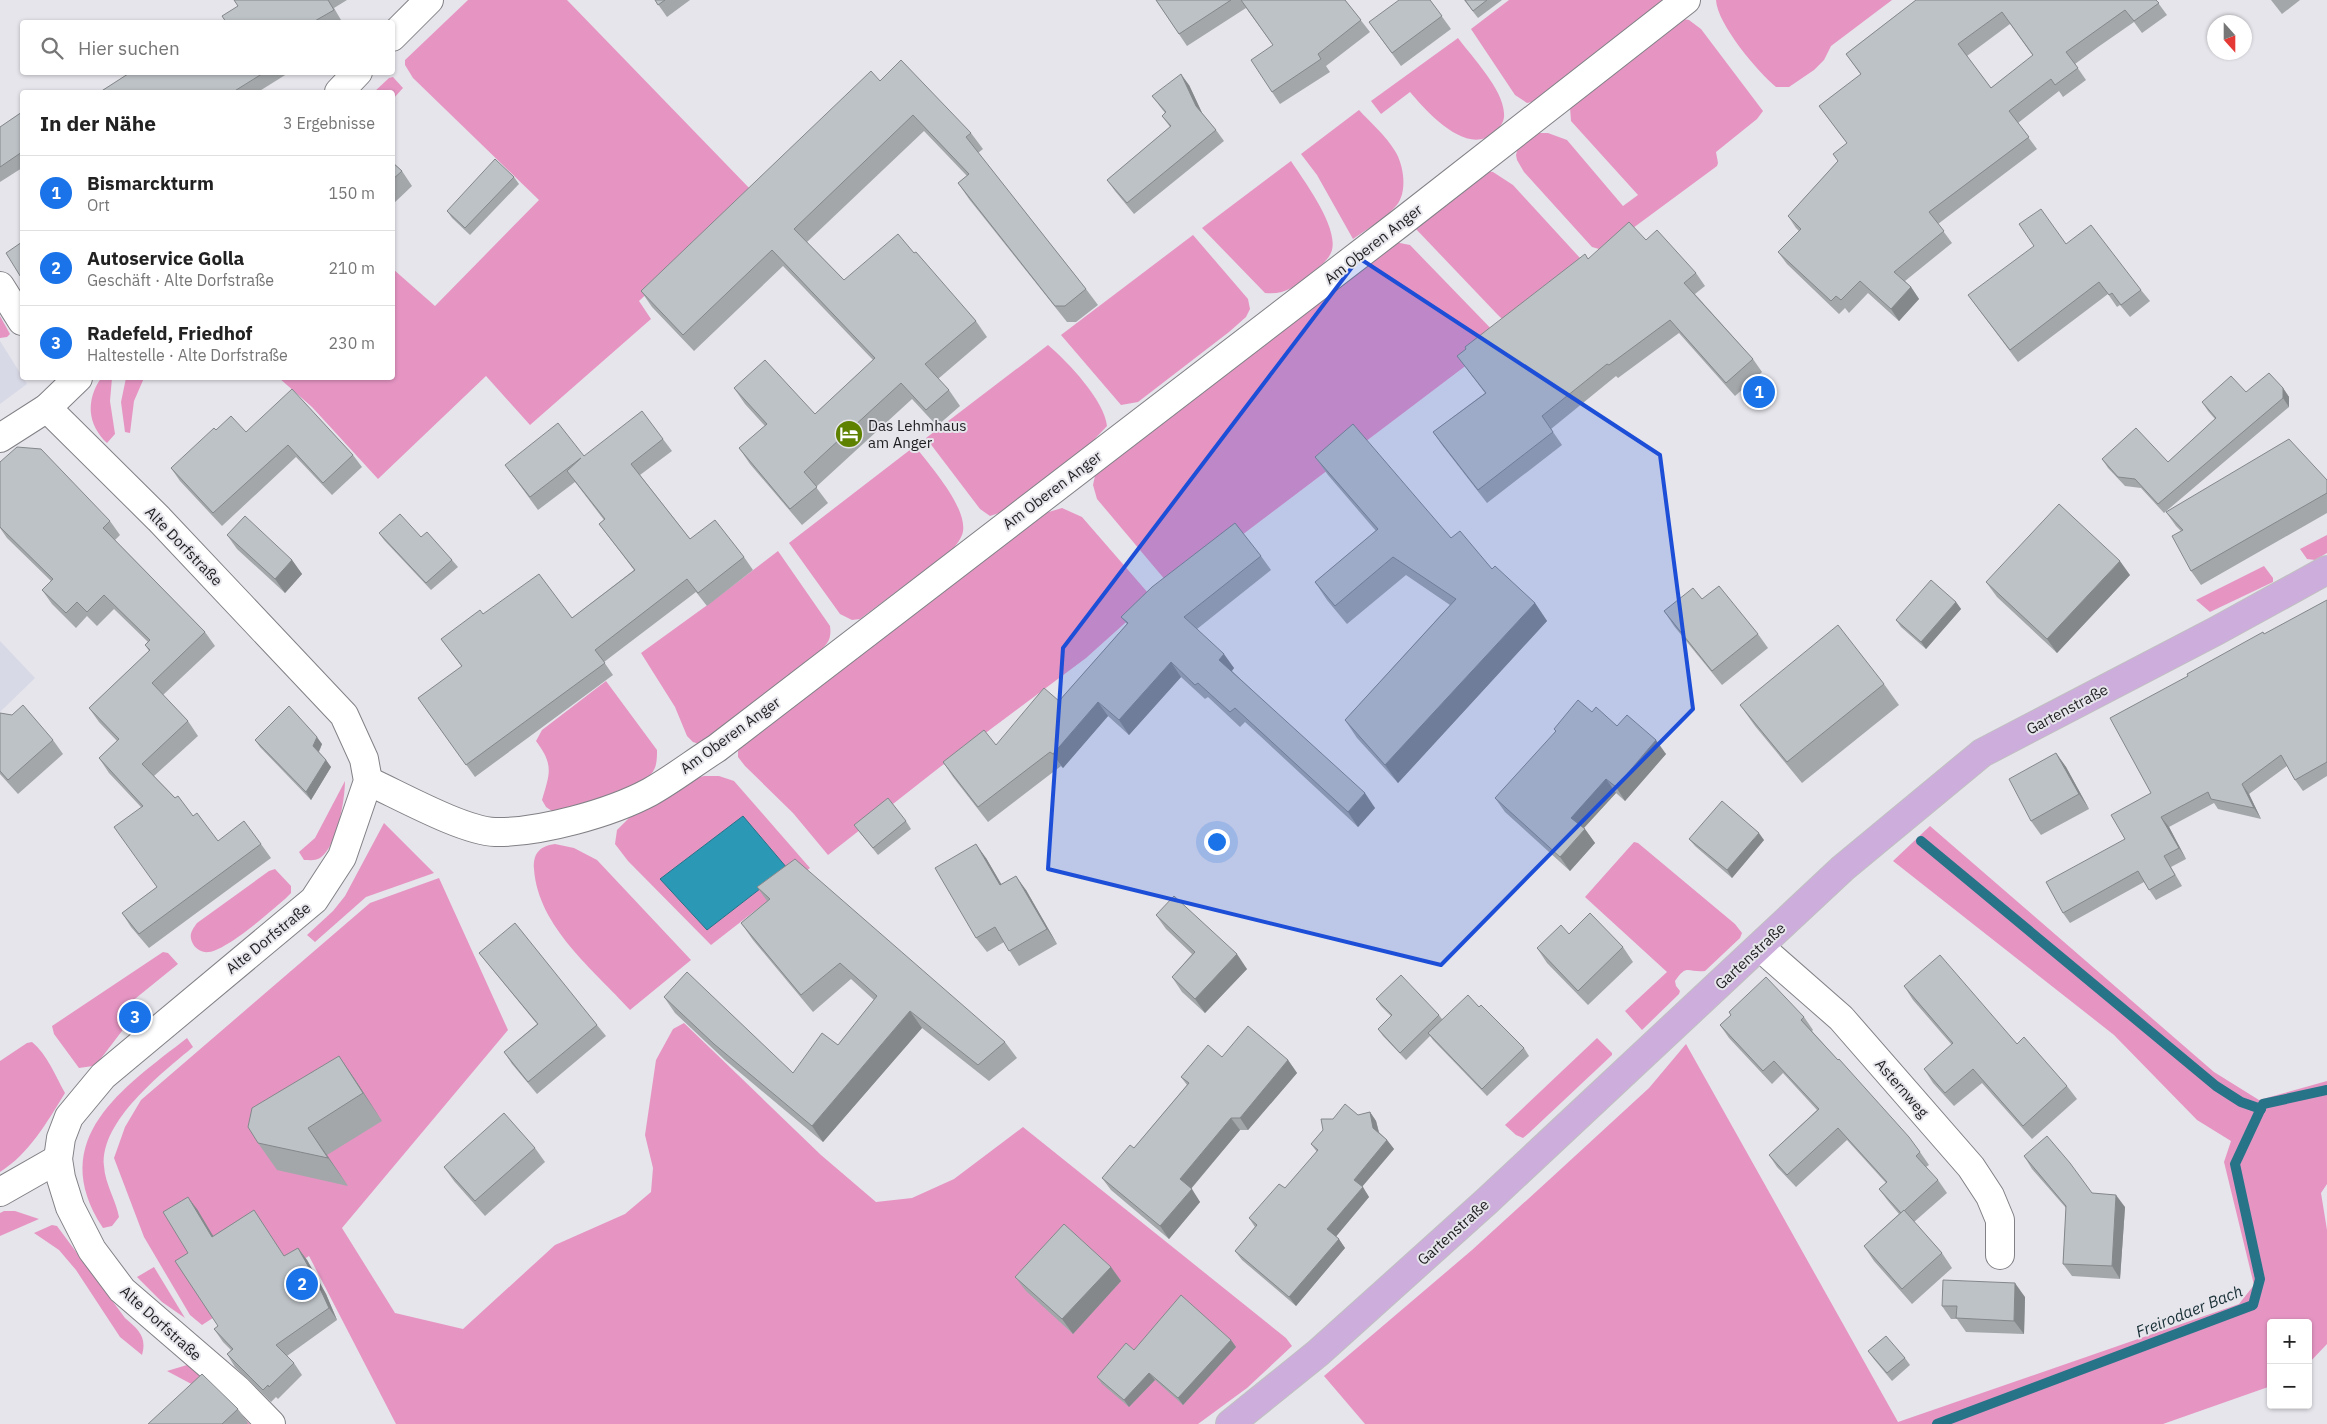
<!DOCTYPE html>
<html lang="de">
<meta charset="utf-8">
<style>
body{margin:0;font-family:"IBM Plex Sans",sans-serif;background:#f6f6f6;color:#222}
.controls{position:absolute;right:15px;bottom:15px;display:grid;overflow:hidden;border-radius:5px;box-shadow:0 1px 4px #0004}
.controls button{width:45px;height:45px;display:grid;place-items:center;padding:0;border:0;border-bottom:1px solid #e0e0e0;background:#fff;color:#222;font:25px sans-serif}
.compass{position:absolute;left:2207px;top:15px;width:45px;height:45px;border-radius:50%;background:#fff;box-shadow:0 1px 4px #0004;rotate:159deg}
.you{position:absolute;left:1216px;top:841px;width:18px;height:18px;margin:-12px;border:4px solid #fff;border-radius:50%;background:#1a73e8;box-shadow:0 0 0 8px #1a73e833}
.badge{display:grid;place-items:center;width:32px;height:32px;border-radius:50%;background:#1a73e8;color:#fff;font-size:16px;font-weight:700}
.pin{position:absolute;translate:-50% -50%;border:2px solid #fff;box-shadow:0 1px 5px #0006}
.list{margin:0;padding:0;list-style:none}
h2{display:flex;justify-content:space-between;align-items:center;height:65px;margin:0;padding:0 20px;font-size:21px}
h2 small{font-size:16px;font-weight:400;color:#767676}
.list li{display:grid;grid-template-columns:32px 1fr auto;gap:15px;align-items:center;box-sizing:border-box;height:75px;padding:0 20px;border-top:1px solid #e0e0e0}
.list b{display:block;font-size:19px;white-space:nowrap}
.list p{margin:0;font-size:16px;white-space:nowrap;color:#767676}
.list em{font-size:16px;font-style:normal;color:#767676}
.icon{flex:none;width:28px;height:28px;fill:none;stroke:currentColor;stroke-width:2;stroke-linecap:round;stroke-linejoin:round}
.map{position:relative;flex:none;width:2327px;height:1424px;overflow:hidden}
.search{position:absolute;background:#fff;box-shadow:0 1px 4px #0004;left:20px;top:20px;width:375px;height:55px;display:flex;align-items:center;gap:12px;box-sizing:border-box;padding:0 18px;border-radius:5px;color:#767676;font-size:19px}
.panel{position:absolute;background:#fff;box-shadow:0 1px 4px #0004;left:20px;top:90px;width:375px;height:290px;border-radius:5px}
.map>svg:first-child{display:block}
.built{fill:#d8d9e6}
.green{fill:#e695c3}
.water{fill:#2b99b6;stroke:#277489}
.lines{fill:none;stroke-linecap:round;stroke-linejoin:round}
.stream{stroke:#277489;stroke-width:10}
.minor-casing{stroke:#818186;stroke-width:30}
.major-casing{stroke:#c0c0c1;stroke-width:30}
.minor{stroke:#fff;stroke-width:28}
.major{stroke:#ccaddb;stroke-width:28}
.wall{fill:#a3a7aa;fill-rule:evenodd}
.shaded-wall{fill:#84888b}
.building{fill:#bdc2c6;stroke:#84888b;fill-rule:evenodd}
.marked{fill:#1d4ed8;fill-opacity:0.2;stroke:#1d4ed8;stroke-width:4;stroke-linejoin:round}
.labels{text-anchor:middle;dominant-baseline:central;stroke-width:4;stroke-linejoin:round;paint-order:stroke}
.street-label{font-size:15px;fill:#1f1f21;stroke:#e5e5eb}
.poi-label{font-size:15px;fill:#1f1f21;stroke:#e5e5eb;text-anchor:start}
.water-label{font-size:16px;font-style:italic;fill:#172e35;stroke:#e5e5eb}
</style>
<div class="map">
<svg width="2327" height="1424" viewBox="0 0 2327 1424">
<rect width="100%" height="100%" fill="#e5e5eb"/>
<!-- built -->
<g class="built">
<polygon points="0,341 27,384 0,404"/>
<polygon points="0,641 35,678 0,712"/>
</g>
<!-- green -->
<g class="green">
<polygon points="468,0 567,0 754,193 639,301 651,319 530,425 486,376 378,479 312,407 279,378 392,378 393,269 435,306 539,200 413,78 405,65 405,60"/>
<polygon points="1509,0 1665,0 1532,102 1527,103 1515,95 1471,29"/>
<path d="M1716 0H1892L1831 46 1824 60 1814 70 1789 87H1776C1758 72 1717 24 1716 0Z"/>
<polygon points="1683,19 1689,20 1701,29 1763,111 1757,119 1716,152 1718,163 1717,166 1610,245 1599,249 1592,247 1524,172 1517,160 1516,155 1518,147 1537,133 1548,133 1567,140 1623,206 1638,195 1571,121 1570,107"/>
<path d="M1458 38C1472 57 1503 89 1504 113 1505 122 1500 127 1494 132 1468 158 1426 111 1410 92L1381 114 1371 101Z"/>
<polygon points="393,77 403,88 393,99 392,92 374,92 389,78"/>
<path d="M1359 110C1371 123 1386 136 1395 151 1404 165 1408 193 1396 206 1384 220 1367 229 1353 239L1317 175 1301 154Z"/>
<path d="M1291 161C1304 181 1338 226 1332 250 1329 261 1317 268 1309 275 1294 287 1285 295 1265 293L1202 228Z"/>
<polygon points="1485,171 1493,172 1513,185 1580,258 1507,318 1501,318 1497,314 1415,228"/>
<polygon points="1193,235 1248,299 1250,309 1246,317 1229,332 1138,402 1121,405 1061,335"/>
<polygon points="1395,242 1410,245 1501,339 1172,588 1097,499 1093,485 1096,471"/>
<polygon points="0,316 10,334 7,337 0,338"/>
<path d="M1048 345C1068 362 1104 400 1107 426L1089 445 1002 512 990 516 980 509 926 438Z"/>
<path d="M101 378H112L110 401 115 434 107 443C87 424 86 400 101 378Z"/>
<polygon points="126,378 144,378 134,401 130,433 125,432 121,402"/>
<path d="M915 446C930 466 971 511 962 535 960 540 956 545 953 549L860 619 852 620 840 614 789 543Z"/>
<polygon points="1062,508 1082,517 1155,601 1125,623 1086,658 940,767 828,855 793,813 745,766 738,757 738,751 747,740 1042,514"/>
<polygon points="2327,535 2327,553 2315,560 2307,559 2300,549"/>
<path d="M778 551 830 626C832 640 827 645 816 654L710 737 699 744 693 742 687 736 675 707 641 653 706 606Z"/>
<polygon points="2264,566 2273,578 2273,582 2210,612 2196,600"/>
<path d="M606 681 657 750C657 759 657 769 650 775 633 790 577 809 555 813L546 807 542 800C550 773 554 765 536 741L542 730Z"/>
<polygon points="704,776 719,776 734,781 810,868 711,945 628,861 615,844 617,830 629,818 693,779"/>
<path d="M345 781C345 800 337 847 320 858 315 861 310 860 304 860L299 852 315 838Z"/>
<polygon points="384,823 434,873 366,897 315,942 307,935 333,911 345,896"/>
<polygon points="1930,826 2214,1072 2259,1100 2327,1081 2327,1184 2321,1193 2327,1230 2327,1344 2308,1364 2308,1323 2271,1323 2271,1386 2163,1424 1365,1424 1324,1376 1472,1250 1550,1179 1649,1088 1686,1044 1898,1422 2239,1304 2254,1285 2224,1162 2231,1141 2197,1120 2114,1035 1893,861"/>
<path d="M1634 842 1638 843 1735 924 1742 933 1740 938 1705 971C1688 973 1687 963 1675 981L1676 986 1680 991 1679 994 1642 1030 1625 1011 1667 972 1585 897Z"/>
<path d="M555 844 574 848 597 860 691 960 630 1010C594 970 538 927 534 869 533 854 539 846 555 844Z"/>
<path d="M275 869 291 886V893L285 899C270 912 228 949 209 952 202 953 196 949 193 944 188 935 192 930 197 923L269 871Z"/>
<polygon points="439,878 508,1030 342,1228 395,1313 463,1329 555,1245 625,1214 651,1192 653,1168 645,1135 656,1060 673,1029 684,1023 821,1155 876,1202 912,1198 954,1179 1023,1127 1286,1338 1292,1346 1247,1388 1198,1424 396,1424 309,1256 202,1325 190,1315 144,1237 114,1158 125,1127 141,1100 370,903"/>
<polygon points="163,952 168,953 178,964 120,1011 120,1015 125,1027 99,1061 93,1066 79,1068 54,1034 52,1026"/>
<path d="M187 1038 193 1047C162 1073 100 1121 104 1166 105 1184 116 1200 119 1217L112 1226 103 1228C45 1139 123 1088 187 1038Z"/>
<polygon points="1597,1038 1612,1053 1612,1055 1529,1133 1523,1138 1516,1135 1505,1125"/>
<path d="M32 1042C47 1054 56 1077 65 1093 47 1122 30 1153 0 1172V1061L27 1043Z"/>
<polygon points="4,1211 15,1211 39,1219 0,1236 0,1213"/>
<path d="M52 1225 57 1226 125 1318C139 1330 147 1337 142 1355L120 1337 76 1270 59 1250 34 1233Z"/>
<polygon points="154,1267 185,1318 162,1302 137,1277"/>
<polygon points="187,1365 193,1369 250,1424 243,1424 197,1387 167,1371"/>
</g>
<!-- water -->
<polygon class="water" points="743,816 787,868 707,930 660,879"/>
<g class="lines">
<!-- stream -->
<g class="stream">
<polyline points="1921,841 2216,1086 2241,1102 2261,1109"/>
<polyline points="1937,1424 2253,1305 2260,1279 2235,1164 2263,1104 2327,1090"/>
</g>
<defs>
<g id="minor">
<polyline points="392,37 429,0"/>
<polyline points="339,92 358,72"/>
<polyline points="0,286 22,321"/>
<polyline points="47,408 159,519 344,715 364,759 368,781 342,857 314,900 103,1076 69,1117 61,1138 58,1159 61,1178 70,1207 92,1250 122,1290 237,1389 271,1424"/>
<polyline points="0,438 47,408 78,378"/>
<path d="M368 781C399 795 463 831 495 832 539 833 611 813 650 792 673 779 695 762 717 748L1399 224 1686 0"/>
<polyline points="1760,947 1841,1018 1971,1167 1990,1196 2000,1220 2000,1255"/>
<polyline points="0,1192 58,1159"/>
</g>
<polyline id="major" points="1230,1424 1318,1353 1487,1201 1843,868 1982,753 2216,631 2327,570"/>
</defs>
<!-- minor casing -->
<use href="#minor" class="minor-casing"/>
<!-- major casing -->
<use href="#major" class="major-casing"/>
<!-- minor -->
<use href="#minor" class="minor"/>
<!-- major -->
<use href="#major" class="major"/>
</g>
<!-- wall -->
<g class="wall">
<polygon points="234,0 347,0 334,8 341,20 338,22 226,22 238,6"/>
<polygon points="655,0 690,0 667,17"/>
<polygon points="1156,0 1345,0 1370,32 1326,66 1330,72 1280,104 1272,92 1273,45 1246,8 1187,46"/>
<polygon points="1430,0 1451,29 1401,66 1369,22"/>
<polygon points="1464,0 1502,0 1478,18"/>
<path d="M1916 0H2156L2167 15 2142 33 2134 22 2098 47 2075 64 2086 80 2063 97 2059 91 2018 123 2037 149 1938 224 1952 243 1905 281 1911 287 1919 299 1899 321 1868 293 1849 313 1845 308 1839 314 1787 264 1778 252 1799 231 1796 228 1788 216 1838 161 1847 143 1819 106 1861 75 1846 54ZM2010 24 2033 56 1991 88 1967 56Z"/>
<polygon points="2271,0 2300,0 2282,14"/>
<polygon points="131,72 290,72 258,92 100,92"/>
<polygon points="880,81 971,133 983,149 978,153 1086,289 1098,305 1076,322 1067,322 969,199 958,183 967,176 924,131 807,242 844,280 914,253 976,321 987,337 938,379 949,390 960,406 937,426 912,399 816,487 828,503 802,525 750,464 739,448 765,426 745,404 734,388 815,414 873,360 783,266 694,351 652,307 641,291"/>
<polygon points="1189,85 1202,113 1216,130 1224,141 1134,214 1115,191 1107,180 1170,127 1162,116 1165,113 1152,96"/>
<polygon points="22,112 22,168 0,182 0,127"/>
<polygon points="392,162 402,171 412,186 392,205"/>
<polygon points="514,177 519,184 470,235 452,218 447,211"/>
<polygon points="1646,240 1696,273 1705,286 1695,294 1753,359 1762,372 1735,396 1679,333 1618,378 1616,376 1551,429 1562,445 1487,503 1442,445 1433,432 1485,393 1457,356 1588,259"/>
<polygon points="2066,244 2141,290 2150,301 2130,317 2120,305 2117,307 2108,294 2018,362 1968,295"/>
<polygon points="2283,388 2289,397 2289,407 2164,513 2141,488 2125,486 2108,468 2102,459 2168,462 2215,419 2208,411 2202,402 2246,392"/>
<polygon points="216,430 246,432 353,455 362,467 332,495 296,457 222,526 180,481 171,468"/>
<polygon points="663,439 672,451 640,475 690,539 744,557 753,570 707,606 696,592 604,662 613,675 475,777 418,698 462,667 441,639 483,614 572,618 634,570 599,524 604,520 575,482 538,510 505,465 584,456"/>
<polygon points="1315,457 1451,538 1492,569 1535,603 1547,621 1398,783 1357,738 1345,720 1450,605 1406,575 1347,624 1327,600 1315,582 1376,531 1328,475"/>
<polygon points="0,462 110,521 120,535 115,540 205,632 215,646 163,695 188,721 198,736 154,776 193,816 218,841 261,844 271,858 149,948 131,927 122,913 157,887 141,807 109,773 99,758 117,741 99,722 89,708 149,651 145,645 148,642 114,609 97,626 87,616 76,628 52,604 42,590 51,581 7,538 0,528"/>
<polygon points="2327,480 2327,513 2201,585 2191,571 2181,531 2176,526 2166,512"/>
<polygon points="379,533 421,537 452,560 458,567 431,590 384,540"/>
<polygon points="227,535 292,560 302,574 285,593 237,549"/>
<polygon points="1261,556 1271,570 1197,629 1234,668 1232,671 1375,808 1358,827 1245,722 1240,727 1208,697 1205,699 1181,677 1129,735 1108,716 1063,768 1061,766 988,822 953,777 943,762 996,745 1059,701 1127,624 1121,617"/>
<polygon points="2130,575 2057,653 1997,597 1986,582"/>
<polygon points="1702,599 1758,634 1768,648 1722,685 1674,626 1664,611"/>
<polygon points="2327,600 2327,776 2303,791 2295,780 2287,766 2249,794 2261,819 2218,809 2214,803 2169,827 2186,859 2171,867 2182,886 2156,900 2144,882 2070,923 2063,913 2125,839 2151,793 2188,676"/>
<polygon points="1956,602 1961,609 1926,649 1901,627 1896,620"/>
<polygon points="1884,684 1899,705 1802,783 1755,726 1740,705"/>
<polygon points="1592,712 1666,754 1625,801 1616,793 1584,828 1595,843 1570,871 1505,812 1495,798 1556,732 1554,729"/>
<polygon points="0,713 12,715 53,740 63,754 18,794 0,774"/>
<polygon points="255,740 322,744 319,752 326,760 331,767 311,800 260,747"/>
<polygon points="2056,753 2066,767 2089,809 2041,835 2031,821"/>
<polygon points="906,821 911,829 878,855 854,825"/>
<polygon points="1689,839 1764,840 1732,878 1695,846"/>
<polygon points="986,858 1001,884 1026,890 1057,944 1019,966 1004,942 987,952 976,938"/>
<polygon points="757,887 1005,1042 1017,1058 989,1081 922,1028 823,1142 725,1060 675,1013 664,997 793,1073 838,1045 874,1000 851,979 813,1012 753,940 741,923 767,901"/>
<polygon points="1156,915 1247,969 1205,1013 1182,992 1172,977 1192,954 1166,929"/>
<polygon points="1569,934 1623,947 1633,962 1588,1005 1547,963 1537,948"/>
<polygon points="479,953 597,1025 606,1036 537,1094 512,1064 504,1052 537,1024 488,964"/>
<polygon points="1904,986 2017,1044 2067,1086 2077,1099 2032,1139 1982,1083 1954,1106 1933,1083 1924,1069 1952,1045 1913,1000"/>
<polygon points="1376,999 1439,1015 1442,1019 1479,1007 1524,1048 1529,1056 1487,1096 1433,1040 1430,1036 1406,1060 1383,1036 1378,1029 1391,1016 1381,1006"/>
<polygon points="1729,1012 1804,1017 1813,1030 1812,1031 1920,1152 1929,1165 1926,1167 1938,1180 1947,1193 1914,1222 1942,1253 1952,1268 1912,1304 1874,1261 1864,1246 1899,1214 1888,1201 1879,1189 1886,1183 1847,1140 1796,1187 1777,1167 1769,1155 1817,1110 1783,1073 1772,1084 1729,1038 1720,1025 1731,1015"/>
<polygon points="339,1056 358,1084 382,1121 327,1155 348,1186 277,1170 258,1143"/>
<polygon points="1222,1057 1288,1060 1297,1073 1248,1130 1240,1130 1191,1189 1200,1202 1169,1239 1111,1190 1102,1178 1134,1148 1187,1085 1181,1077"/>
<polygon points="1370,1112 1376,1121 1379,1132 1387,1140 1394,1149 1362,1187 1369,1197 1336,1236 1345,1248 1296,1306 1242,1260 1235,1251 1255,1227 1249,1218 1285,1188 1317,1152 1311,1144 1333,1119 1358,1115"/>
<polygon points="535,1148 545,1162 485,1216 454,1181 444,1167"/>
<polygon points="2024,1156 2092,1193 2125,1207 2120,1279 2072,1276 2063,1264 2066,1208 2032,1169"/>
<polygon points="197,1209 213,1236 254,1210 284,1256 298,1248 307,1260 326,1294 337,1320 287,1356 294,1363 302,1375 278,1399 276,1397 271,1402 235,1367 227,1354 231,1350 223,1342 214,1329 218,1326 188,1253"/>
<polygon points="1111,1267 1121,1281 1073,1334 1026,1291 1015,1277"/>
<polygon points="2025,1297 2024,1334 1966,1332 1957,1319 1951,1319 1942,1306"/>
<polygon points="1231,1340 1236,1347 1183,1405 1155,1380 1129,1407 1102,1384 1097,1377 1134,1350"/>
<polygon points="1868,1351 1905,1358 1910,1365 1892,1381 1873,1358"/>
<polygon points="238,1409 248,1423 247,1424 148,1424"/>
</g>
<!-- shaded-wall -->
<g class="shaded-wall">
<polygon points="1181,74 1189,85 1204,117 1196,106"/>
<polygon points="1911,287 1919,299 1899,321 1891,309"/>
<polygon points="2283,388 2289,397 2289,407 2283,398"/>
<polygon points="292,560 302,574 285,593 275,579"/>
<polygon points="2120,561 2130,575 2057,653 2047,639"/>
<polygon points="1956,602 1961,609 1926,649 1921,642"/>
<polygon points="1535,603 1547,621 1398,783 1385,765"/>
<polygon points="1224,654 1234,668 1229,674 1219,660"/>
<polygon points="1171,662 1181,677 1129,735 1119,720"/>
<polygon points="1098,702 1108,716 1063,768 1053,754"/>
<polygon points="317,737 322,744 318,753 313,746"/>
<polygon points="1656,740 1666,754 1625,801 1616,787"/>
<polygon points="2056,753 2066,767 2089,809 2079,794"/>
<polygon points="326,760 331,767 311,800 306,792"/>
<polygon points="1606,779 1616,793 1581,831 1571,818"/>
<polygon points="2242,784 2249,794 2261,819 2254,808"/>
<polygon points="1365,793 1375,808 1358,827 1348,812"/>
<polygon points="2161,817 2169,827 2186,859 2179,848"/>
<polygon points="1585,829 1595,843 1570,871 1560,857"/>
<polygon points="1759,833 1764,840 1732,878 1727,870"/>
<polygon points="976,844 986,858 1010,899 1000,885"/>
<polygon points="1016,876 1026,890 1057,944 1047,929"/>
<polygon points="1237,954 1247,969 1205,1013 1195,999"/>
<polygon points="910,1011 922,1028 823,1142 812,1126"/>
<polygon points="339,1056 358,1084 382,1121 363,1093"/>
<polygon points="1288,1060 1297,1073 1248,1130 1240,1118"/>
<polygon points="1370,1112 1376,1121 1380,1137 1373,1128"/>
<polygon points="1231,1118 1240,1130 1188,1192 1180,1179"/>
<polygon points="308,1128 327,1155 348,1186 328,1158"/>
<polygon points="1387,1140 1394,1149 1360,1189 1354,1180"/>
<polygon points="1363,1187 1369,1197 1334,1239 1327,1229"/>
<polygon points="1192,1189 1200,1202 1169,1239 1160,1226"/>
<polygon points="2116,1195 2125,1207 2120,1279 2112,1266"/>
<polygon points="188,1197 197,1209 221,1249 212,1237"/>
<polygon points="1339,1239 1345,1248 1296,1306 1289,1297"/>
<polygon points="298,1248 307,1260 326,1294 337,1320 329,1308"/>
<polygon points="1111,1267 1121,1281 1073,1334 1062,1319"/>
<polygon points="2015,1283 2025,1297 2024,1334 2014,1321"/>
<polygon points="1231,1340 1236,1347 1183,1405 1178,1398"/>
<polygon points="1149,1373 1155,1380 1129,1407 1124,1400"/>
</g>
<!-- building -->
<g class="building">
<polygon points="234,0 328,0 334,10 313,22 226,22 222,16 238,6"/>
<polygon points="655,0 665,0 658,5"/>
<polygon points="1156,0 1231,0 1179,34"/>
<polygon points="1241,0 1345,0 1361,20 1318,54 1321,59 1272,92 1251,60 1273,45"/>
<polygon points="1399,0 1430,0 1442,16 1392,53 1369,22"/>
<polygon points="1465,0 1487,0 1473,11"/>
<path d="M1916 0H2156L2159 3 2134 21 2125 10 2090 35 2066 52 2078 68 2055 85 2051 79 2009 111 2029 137 1929 212 1944 231 1894 272 1911 287 1891 309 1860 281 1841 300 1836 296 1831 301 1778 252 1801 229 1788 216 1838 161 1833 154 1847 143 1819 106 1861 74 1846 54ZM2002 12 2033 55 1991 88 1958 44Z"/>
<polygon points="901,60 971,133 966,137 1086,289 1065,306 1055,306 958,183 969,174 913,115 794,229 844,280 898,234 914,253 916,252 976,321 925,364 949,390 926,410 901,383 804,472 817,487 790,509 739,448 767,424 734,388 765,360 815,414 875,358 772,250 683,335 641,291 871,71 880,81"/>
<polygon points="131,72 265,72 233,92 100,92"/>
<polygon points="1181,74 1196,106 1216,130 1127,203 1107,180 1171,126 1162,116 1166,112 1152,96"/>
<polygon points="22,112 22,152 0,167 0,127"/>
<polygon points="495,159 514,177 465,228 447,211"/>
<polygon points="392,162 402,171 392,180"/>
<polygon points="2041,209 2066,244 2091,225 2141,290 2121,305 2112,293 2109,295 2099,282 2010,350 1968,295 2034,246 2019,224"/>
<polygon points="1629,222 1646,240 1657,230 1696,273 1684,283 1753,359 1726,383 1670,320 1609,365 1607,364 1542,416 1553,432 1478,490 1433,432 1486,393 1457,356 1466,349 1465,347 1585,254 1588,259"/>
<polygon points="22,242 22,279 6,253"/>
<polygon points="2269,373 2283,388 2283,398 2158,504 2135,479 2118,477 2102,459 2136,428 2168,462 2216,418 2202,402 2231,376 2246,392"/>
<polygon points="292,389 353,455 323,483 288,445 213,513 171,468 214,428 216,430 231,416 246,432"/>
<polygon points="642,411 663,439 631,464 690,539 715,520 744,557 698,593 687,579 595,650 605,663 466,765 418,698 462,666 441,639 480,610 483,614 539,574 572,618 635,570 599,524 605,519 567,471 581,458 530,497 505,465 558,423 584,456"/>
<polygon points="1353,424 1451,538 1460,531 1492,569 1495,566 1535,603 1385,765 1345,720 1456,599 1393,557 1335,606 1315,582 1378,529 1315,457"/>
<polygon points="2289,439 2327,480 2327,493 2191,571 2172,536 2183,530 2166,512"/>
<polygon points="17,447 41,449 110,521 103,528 205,632 152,683 188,721 142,764 175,798 178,796 193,816 197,813 218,841 244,821 261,844 139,934 122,913 157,887 114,827 143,806 99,758 119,739 89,708 150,650 145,645 150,640 104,595 87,612 77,602 66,613 42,590 53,579 0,527 0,462"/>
<polygon points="2059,504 2120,561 2047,639 1986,582"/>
<polygon points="400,514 421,537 427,532 452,560 426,583 379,533"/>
<polygon points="245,516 292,560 275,579 227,535"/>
<polygon points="1235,523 1261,556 1184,617 1224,654 1219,660 1365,793 1348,812 1235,708 1230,712 1198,683 1195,685 1171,662 1119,720 1098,702 1053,754 1050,752 978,807 943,762 984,730 996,745 1044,688 1059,701 1128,623 1121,617 1152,587"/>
<polygon points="1931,580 1956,602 1921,642 1896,620"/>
<polygon points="1719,586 1758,634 1712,671 1664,611 1693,588 1702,599"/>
<polygon points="2327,600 2327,762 2295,780 2281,755 2242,784 2254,808 2211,799 2208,792 2161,817 2179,848 2164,856 2175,875 2149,890 2138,871 2063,913 2046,882 2125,839 2111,815 2151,793 2110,718 2188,676 2187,674 2263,632 2264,634"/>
<polygon points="1838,625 1884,684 1787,762 1740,705"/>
<polygon points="1578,700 1592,712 1596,707 1617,726 1627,715 1656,740 1616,787 1606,779 1571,818 1585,829 1560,857 1495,798 1556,731 1554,729"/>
<polygon points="23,705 53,740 8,780 0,771 0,713 12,715"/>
<polygon points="289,706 317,737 313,746 326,760 306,792 255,740"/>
<polygon points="2056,753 2079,794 2031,821 2009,779"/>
<polygon points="888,798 906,821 873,848 854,825"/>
<polygon points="1722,801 1759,833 1727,870 1689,839"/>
<polygon points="976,844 1000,885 1016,876 1047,929 1009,951 995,927 976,938 935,868"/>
<polygon points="795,859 1005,1042 978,1065 910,1011 812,1126 714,1044 664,997 687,972 793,1073 822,1033 838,1045 877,996 840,963 801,995 741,923 770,899 757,887"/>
<polygon points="1174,896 1237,954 1195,999 1172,977 1195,952 1156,915"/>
<polygon points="1590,913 1623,947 1578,991 1537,948 1561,925 1569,934"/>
<polygon points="515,923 597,1025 528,1082 504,1052 538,1024 479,953"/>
<polygon points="1940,955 2017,1044 2024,1037 2067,1086 2023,1126 1973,1069 1945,1093 1924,1069 1953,1043 1904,986"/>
<polygon points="1401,975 1439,1015 1400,1053 1378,1029 1392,1015 1376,999"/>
<polygon points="1766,977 1804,1017 1801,1020 1838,1060 1839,1059 1909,1137 1920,1152 1916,1156 1938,1180 1904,1211 1904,1210 1901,1213 1879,1189 1887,1182 1838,1128 1787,1175 1769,1155 1819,1109 1774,1061 1763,1071 1720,1025 1731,1015 1729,1012"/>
<polygon points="1468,995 1479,1007 1481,1005 1524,1048 1482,1089 1428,1033"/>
<polygon points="1248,1026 1288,1060 1240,1118 1231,1118 1180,1179 1192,1189 1160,1226 1102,1178 1130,1145 1134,1148 1189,1083 1181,1077 1208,1045 1222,1057"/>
<polygon points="339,1056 363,1093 308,1128 328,1158 258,1143 248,1127 252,1108"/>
<polygon points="1345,1104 1358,1115 1370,1112 1373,1128 1387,1140 1354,1180 1363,1187 1327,1229 1339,1239 1289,1297 1235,1251 1257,1225 1249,1218 1279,1184 1285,1188 1318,1150 1311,1144 1323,1130 1321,1119 1333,1119"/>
<polygon points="504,1113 535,1148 475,1201 444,1167"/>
<polygon points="2047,1136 2070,1163 2092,1193 2116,1195 2112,1266 2063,1264 2066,1206 2024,1156"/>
<polygon points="188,1197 212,1237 254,1210 284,1256 298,1248 317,1282 329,1308 276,1345 294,1363 269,1387 268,1385 263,1390 227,1354 233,1349 214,1329 218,1326 175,1261 188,1253 163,1212"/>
<polygon points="1904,1210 1942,1253 1902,1289 1864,1246"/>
<polygon points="1064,1224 1111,1267 1062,1319 1015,1277"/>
<polygon points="1943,1280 2015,1283 2014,1321 1956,1318 1957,1306 1942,1306"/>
<polygon points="1181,1295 1231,1340 1178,1398 1149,1373 1124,1400 1097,1377 1126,1343 1134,1350"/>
<polygon points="1886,1336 1905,1358 1887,1373 1868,1351"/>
<polygon points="202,1374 238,1409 222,1424 148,1424"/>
</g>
<!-- marked area -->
<path class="marked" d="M1359 258 1660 455 1693 709 1441 965 1048 869 1063 648Z"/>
<!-- icons -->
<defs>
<symbol id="hotel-disc" viewBox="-11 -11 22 22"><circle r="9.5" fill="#5e8200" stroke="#e5e5eb"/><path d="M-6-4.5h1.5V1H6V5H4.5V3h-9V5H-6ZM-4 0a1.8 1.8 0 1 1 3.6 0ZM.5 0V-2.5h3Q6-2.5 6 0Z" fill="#fff"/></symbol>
</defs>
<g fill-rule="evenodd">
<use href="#hotel-disc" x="833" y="418" width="32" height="32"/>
</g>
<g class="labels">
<!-- street labels -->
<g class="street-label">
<text transform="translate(1373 244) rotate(-38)">Am Oberen Anger</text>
<text transform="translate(1052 490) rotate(-37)">Am Oberen Anger</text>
<text transform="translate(184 546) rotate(46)">Alte Dorfstraße</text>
<text transform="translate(2067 709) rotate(-28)">Gartenstraße</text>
<text transform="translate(730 735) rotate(-36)">Am Oberen Anger</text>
<text transform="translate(268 938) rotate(-39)">Alte Dorfstraße</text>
<text transform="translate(1750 956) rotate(-43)">Gartenstraße</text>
<text transform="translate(1902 1088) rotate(49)">Asternweg</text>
<text transform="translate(1453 1232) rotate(-42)">Gartenstraße</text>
<text transform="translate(161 1323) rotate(42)">Alte Dorfstraße</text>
</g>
<!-- poi labels -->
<g class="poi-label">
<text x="868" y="425">Das Lehmhaus<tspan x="868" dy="17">am Anger</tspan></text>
</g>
<!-- water labels -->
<g class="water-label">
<text transform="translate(2189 1311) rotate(-22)">Freirodaer Bach</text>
</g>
</g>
</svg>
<div class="controls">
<button>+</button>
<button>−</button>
</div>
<svg class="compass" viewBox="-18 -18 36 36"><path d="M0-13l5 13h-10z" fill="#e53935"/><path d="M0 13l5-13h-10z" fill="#767676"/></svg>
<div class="you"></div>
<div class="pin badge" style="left:1759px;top:392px">1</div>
<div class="pin badge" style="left:302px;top:1284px">2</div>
<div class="pin badge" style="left:135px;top:1017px">3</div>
<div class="search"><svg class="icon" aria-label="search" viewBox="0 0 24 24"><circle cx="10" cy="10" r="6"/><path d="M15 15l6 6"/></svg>Hier suchen</div>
<section class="panel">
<h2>In der Nähe<small>3 Ergebnisse</small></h2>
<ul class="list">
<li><span class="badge">1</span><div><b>Bismarckturm</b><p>Ort</p></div><em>150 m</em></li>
<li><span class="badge">2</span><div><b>Autoservice Golla</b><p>Geschäft · Alte Dorfstraße</p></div><em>210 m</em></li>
<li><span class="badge">3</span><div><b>Radefeld, Friedhof</b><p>Haltestelle · Alte Dorfstraße</p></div><em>230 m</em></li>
</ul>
</section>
</div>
